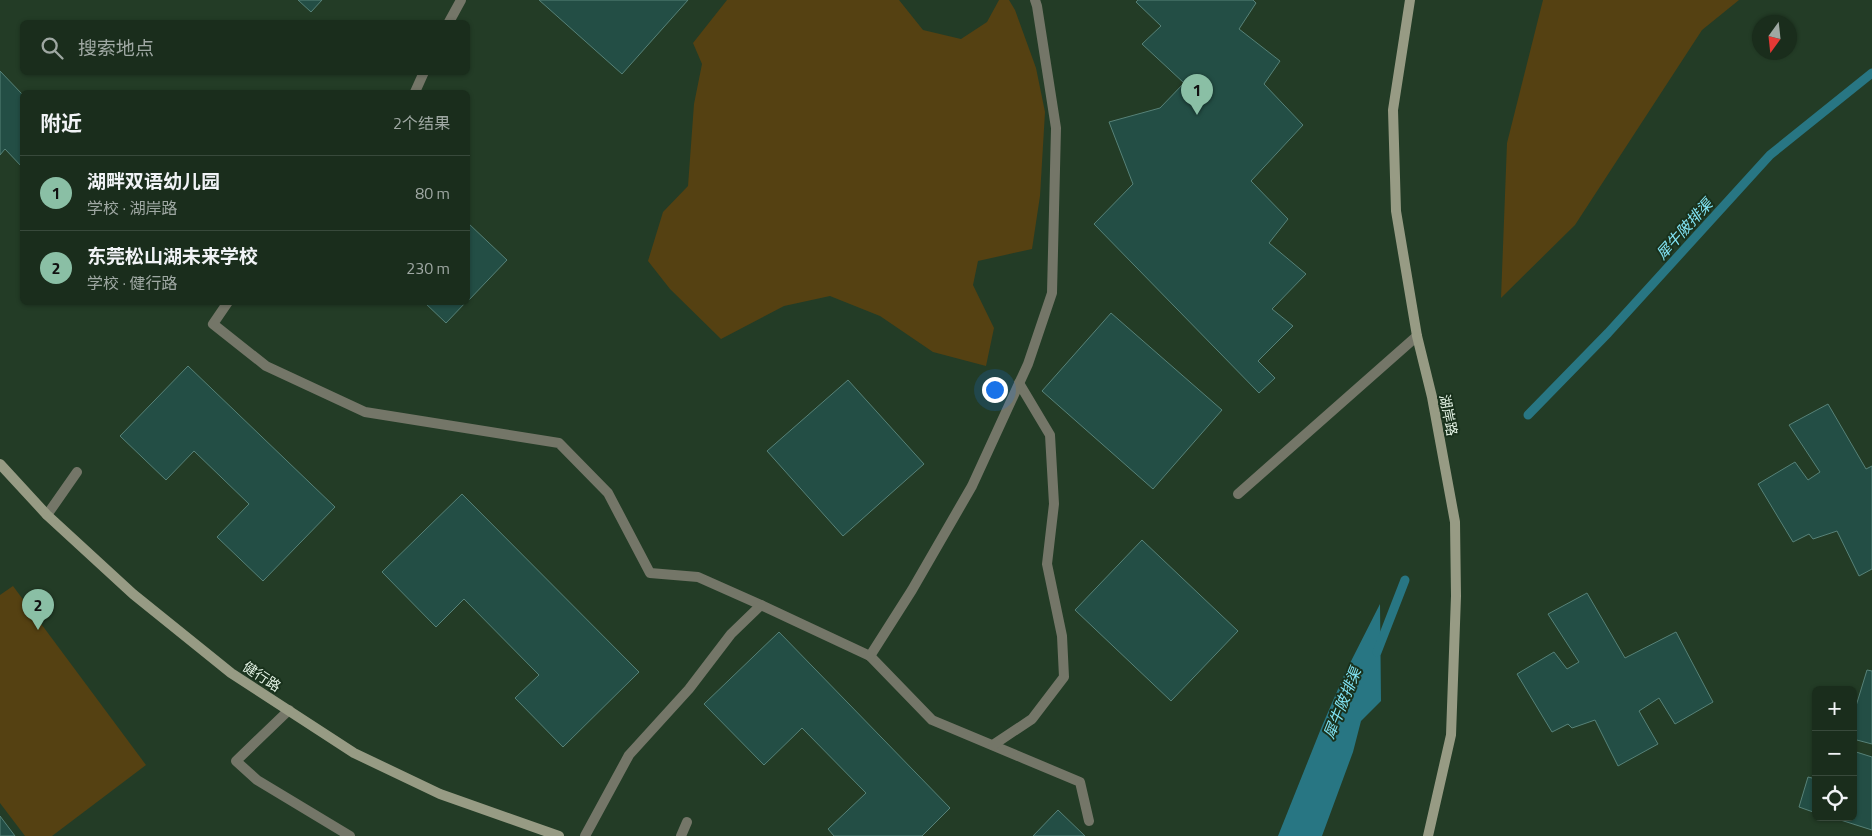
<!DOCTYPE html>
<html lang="zh">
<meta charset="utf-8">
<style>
body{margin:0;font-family:"Titillium Web","Noto Sans SC",sans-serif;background:#233525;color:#f1f3f6}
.controls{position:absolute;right:15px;bottom:15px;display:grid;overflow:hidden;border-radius:8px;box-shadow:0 1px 4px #0004}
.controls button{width:45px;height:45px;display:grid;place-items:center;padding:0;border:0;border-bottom:1px solid #38493b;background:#1a2d1c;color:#f1f3f6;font:25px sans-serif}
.compass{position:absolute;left:1752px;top:15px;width:45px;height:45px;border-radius:50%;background:#1a2d1c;box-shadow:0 1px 4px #0004;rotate:195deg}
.you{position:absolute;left:994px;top:389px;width:18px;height:18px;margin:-12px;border:4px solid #fff;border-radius:50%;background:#1a73e8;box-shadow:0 0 0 8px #1a73e833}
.badge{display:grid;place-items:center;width:32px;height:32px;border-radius:50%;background:#8abfa5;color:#111;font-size:16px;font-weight:700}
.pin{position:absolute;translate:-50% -41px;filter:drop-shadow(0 1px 2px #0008)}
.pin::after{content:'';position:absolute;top:26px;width:18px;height:15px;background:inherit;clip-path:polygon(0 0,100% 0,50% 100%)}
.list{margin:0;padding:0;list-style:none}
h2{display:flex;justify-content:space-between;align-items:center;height:65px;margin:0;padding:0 20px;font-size:21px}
h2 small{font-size:16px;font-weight:400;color:#9fa8a3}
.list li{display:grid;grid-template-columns:32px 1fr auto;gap:15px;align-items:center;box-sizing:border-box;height:75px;padding:0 20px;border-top:1px solid #38493b}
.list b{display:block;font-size:19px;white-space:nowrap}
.list p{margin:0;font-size:16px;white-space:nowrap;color:#9fa8a3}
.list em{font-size:16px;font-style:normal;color:#9fa8a3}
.icon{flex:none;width:28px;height:28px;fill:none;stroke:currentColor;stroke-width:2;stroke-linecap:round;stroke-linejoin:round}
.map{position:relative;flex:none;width:1872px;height:836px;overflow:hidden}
.search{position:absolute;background:#1a2d1c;box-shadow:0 1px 4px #0004;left:20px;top:20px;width:450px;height:55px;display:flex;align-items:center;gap:12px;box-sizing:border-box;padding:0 18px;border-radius:8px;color:#9fa8a3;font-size:19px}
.panel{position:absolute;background:#1a2d1c;box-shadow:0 1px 4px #0004;left:20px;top:90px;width:450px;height:215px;border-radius:8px}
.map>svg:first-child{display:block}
.green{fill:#554112}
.water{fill:#287683}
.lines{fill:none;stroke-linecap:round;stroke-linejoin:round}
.stream{stroke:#287683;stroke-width:9}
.building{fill:#234e45;stroke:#578278}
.lane{stroke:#747668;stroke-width:10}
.street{stroke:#747668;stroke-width:10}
.secondary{stroke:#979b84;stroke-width:10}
.labels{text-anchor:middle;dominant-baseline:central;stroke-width:4;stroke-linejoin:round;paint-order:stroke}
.street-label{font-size:14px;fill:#e4f3e5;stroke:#19311c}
.water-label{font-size:15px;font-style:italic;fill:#82e4f5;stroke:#19311c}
</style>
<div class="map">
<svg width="1872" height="836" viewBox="0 0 1872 836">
<rect width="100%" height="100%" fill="#233c26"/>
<!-- green -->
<g class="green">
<polygon points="727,0 899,0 923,30 961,39 987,22 999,0 1009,0 1015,10 1036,68 1045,112 1040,196 1032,249 978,261 973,285 994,328 986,366 933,352 880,316 830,296 784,306 721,339 670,289 648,261 663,212 688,186 694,104 702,64 693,43"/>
<polygon points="1543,0 1739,0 1702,30 1575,225 1501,298 1507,143"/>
<polygon points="13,586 146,765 52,836 25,836 0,803 0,595"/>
</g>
<!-- water -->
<polygon class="water" points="1380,604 1381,701 1361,721 1353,752 1322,836 1278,836 1322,726 1345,673"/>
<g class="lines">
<!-- stream -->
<g class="stream">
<polyline points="1528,415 1608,333 1770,155 1872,73"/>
<polyline points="1377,652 1405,580"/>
</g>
</g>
<!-- building -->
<g class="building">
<polygon points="298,0 322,0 311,12"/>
<polygon points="539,0 688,0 622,74"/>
<polygon points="1138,0 1253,0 1256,3 1239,29 1280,61 1264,84 1303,125 1251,181 1288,219 1269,243 1306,274 1272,309 1293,326 1258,361 1275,378 1259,393 1094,224 1133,184 1109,122 1160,108 1184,83 1142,44 1161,26 1136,2"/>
<polygon points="0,71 22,94 22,167 5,149 0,155"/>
<polygon points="468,223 507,260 468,301"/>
<polygon points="424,302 466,302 446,323"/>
<polygon points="1111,313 1222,410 1153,489 1042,391"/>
<polygon points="188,366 335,507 263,581 217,537 249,504 194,451 166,480 120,436"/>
<polygon points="848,380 924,464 843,536 767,451"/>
<polygon points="1828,404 1866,469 1872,466 1872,569 1859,576 1837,531 1813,539 1809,534 1793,542 1758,484 1795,462 1808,480 1820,472 1789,425"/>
<polygon points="462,494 639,672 563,747 515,698 539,675 464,599 436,627 382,572"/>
<polygon points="1142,540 1238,631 1171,701 1075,610"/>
<polygon points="1587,593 1625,658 1676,632 1713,702 1675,724 1659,698 1639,711 1658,744 1618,766 1595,720 1572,728 1568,724 1552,732 1517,674 1554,652 1567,669 1579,662 1548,614"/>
<polygon points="779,632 950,808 922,836 834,836 828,829 866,793 802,728 764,765 704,704"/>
<polygon points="1867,670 1872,671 1872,744 1853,739 1853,705 1856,706"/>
<polygon points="1853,751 1872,757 1872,830 1831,817 1853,817"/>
<polygon points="1808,777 1816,779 1816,813 1799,807"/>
<polygon points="1058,810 1085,836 1033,836"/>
<polygon points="0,816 15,836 0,836"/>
</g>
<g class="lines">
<!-- lane -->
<g class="lane">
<polyline points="449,22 461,0"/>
<polyline points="415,92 424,72"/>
<polyline points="228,302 213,324 266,366 365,412 559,443 608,493 650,573 698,577 761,605"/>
<polyline points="870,656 932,720 1080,782 1089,821"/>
<polyline points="289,710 236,761 257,780 350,836"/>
<polyline points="993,745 1032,719 1064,677 1062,636 1047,564 1054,504 1050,435 1019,383"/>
<polyline points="585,836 629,755 689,689 731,634 761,605 870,656 912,590 972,486 1028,364 1052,293 1056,128 1037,6 1035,0"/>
</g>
<!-- street -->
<g class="street">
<polyline points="1238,494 1417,336"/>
<polyline points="47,515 77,472"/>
<polyline points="681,836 687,822"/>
</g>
<!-- secondary -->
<g class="secondary">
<polyline points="1410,0 1393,110 1396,211 1417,336 1432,397 1455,522 1456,596 1451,735 1428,836"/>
<polyline points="0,464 47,515 133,594 231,673 354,753 440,794 559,836"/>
</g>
</g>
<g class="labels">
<!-- street labels -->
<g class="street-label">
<text transform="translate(1449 415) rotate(79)">湖岸路</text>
<text transform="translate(262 676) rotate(33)">健行路</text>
</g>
<!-- water labels -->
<g class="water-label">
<text transform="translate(1684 229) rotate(-48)">犀牛陂排渠</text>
<text transform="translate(1342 703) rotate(-68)">犀牛陂排渠</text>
</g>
</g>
</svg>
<div class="controls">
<button>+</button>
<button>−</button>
<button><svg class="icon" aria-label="locate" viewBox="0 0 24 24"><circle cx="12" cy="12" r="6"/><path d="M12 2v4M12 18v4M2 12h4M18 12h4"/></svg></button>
</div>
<svg class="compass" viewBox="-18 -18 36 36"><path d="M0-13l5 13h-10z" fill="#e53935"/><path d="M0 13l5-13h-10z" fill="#9fa8a3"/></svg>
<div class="you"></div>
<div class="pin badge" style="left:1197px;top:115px">1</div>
<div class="pin badge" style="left:38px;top:630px">2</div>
<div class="search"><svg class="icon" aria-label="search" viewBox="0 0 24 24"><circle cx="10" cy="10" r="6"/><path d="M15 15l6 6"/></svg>搜索地点</div>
<section class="panel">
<h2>附近<small>2个结果</small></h2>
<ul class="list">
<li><span class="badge">1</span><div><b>湖畔双语幼儿园</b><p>学校 · 湖岸路</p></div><em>80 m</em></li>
<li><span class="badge">2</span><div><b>东莞松山湖未来学校</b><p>学校 · 健行路</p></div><em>230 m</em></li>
</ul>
</section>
</div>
